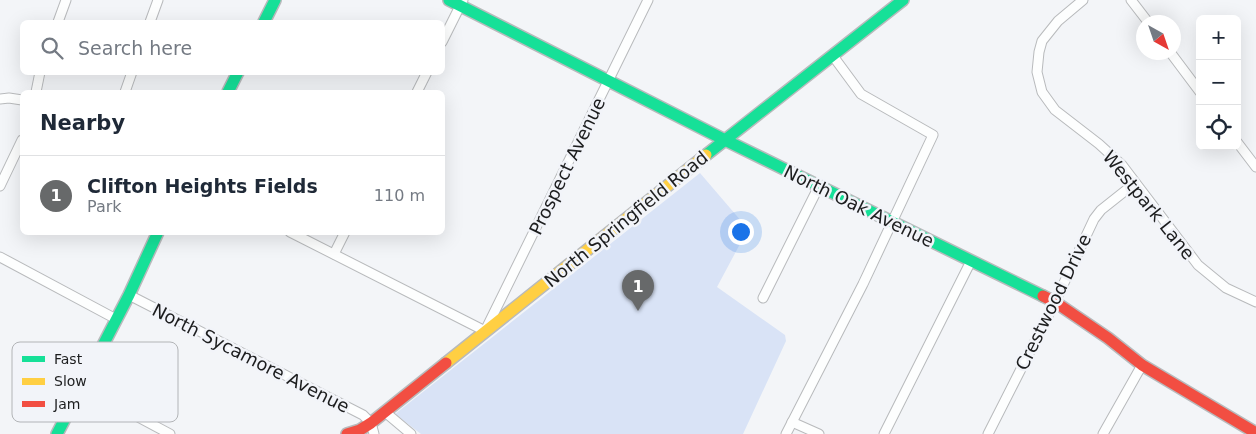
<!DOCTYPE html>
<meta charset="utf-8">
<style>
body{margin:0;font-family:"DejaVu Sans",sans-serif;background:#f2f2f3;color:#1f2937}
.controls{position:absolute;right:15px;top:15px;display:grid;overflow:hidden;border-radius:8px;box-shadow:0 5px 20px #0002}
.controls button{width:45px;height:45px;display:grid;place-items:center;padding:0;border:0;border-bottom:1px solid #e0e1e3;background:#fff;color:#1f2937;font:25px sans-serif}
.compass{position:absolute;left:1136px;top:15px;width:45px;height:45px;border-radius:50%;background:#fff;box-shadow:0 5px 20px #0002;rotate:140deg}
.you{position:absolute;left:740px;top:231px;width:18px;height:18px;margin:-12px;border:4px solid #fff;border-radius:50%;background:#1a73e8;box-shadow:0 0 0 8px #1a73e833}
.badge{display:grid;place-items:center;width:32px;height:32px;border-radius:50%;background:#67696a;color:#fff;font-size:16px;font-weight:700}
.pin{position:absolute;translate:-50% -41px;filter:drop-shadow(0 1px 2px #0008)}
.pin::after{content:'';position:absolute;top:26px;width:18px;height:15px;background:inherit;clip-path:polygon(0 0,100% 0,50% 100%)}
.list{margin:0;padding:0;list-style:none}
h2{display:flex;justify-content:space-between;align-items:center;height:65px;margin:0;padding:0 20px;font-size:21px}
h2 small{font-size:16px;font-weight:400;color:#747a83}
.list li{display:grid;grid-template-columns:32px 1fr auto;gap:15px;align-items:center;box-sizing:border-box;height:80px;padding:0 20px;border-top:1px solid #e0e1e3}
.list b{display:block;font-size:19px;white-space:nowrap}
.list p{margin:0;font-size:16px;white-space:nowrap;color:#747a83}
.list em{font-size:16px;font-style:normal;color:#747a83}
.icon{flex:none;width:28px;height:28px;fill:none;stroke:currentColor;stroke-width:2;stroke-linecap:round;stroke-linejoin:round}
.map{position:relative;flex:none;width:1256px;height:434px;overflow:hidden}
.search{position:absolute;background:#fff;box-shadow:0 5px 20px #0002;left:20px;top:20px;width:425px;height:55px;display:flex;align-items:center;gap:12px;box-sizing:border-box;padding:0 18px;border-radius:8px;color:#747a83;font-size:19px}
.panel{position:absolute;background:#fff;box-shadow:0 5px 20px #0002;left:20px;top:90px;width:425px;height:145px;border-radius:8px}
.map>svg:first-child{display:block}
.green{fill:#d9e3f6}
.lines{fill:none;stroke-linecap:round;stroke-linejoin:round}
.street-casing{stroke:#b8babc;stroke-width:11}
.fast-casing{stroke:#b8babc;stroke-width:14}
.slow-casing{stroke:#b8babc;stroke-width:14}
.jam-casing{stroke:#b8babc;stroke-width:14}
.street{stroke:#fdfefe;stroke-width:9}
.fast{stroke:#16e098;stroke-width:11}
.slow{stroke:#ffcf43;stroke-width:11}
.jam{stroke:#f24e42;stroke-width:11}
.labels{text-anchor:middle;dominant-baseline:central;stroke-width:5;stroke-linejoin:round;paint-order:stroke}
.street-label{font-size:18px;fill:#1c1d1e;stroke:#f2f4f9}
.key{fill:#f2f4f9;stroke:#b2b4b7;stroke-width:1}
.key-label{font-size:14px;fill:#1c1d1e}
</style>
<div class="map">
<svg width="1256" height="434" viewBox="0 0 1256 434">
<rect width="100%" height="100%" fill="#f3f5f8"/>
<!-- green -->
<polygon class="green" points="700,173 748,229 717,287 785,335 786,341 743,434 421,434 395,414"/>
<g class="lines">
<defs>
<g id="street">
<polyline points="1083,0 1058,21 1042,41 1039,52 1037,72 1042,92 1055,110 1099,144 1122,165 1198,265 1226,288 1256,302"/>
<polyline points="1131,0 1148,22"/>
<polyline points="58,22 66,0"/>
<polyline points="150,22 158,0"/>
<polyline points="442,42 463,0"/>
<polyline points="1170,52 1200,92"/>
<polyline points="36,92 40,72"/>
<polyline points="125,92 132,72"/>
<polyline points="417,92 427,72"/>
<polyline points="0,99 9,98 22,100"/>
<polyline points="1237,142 1256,167"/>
<polyline points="0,186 22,140"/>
<polyline points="290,232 485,331 648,0"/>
<polyline points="334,254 345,232"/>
<polyline points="0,257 116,319"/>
<polyline points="129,295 363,415 371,423 374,434"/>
<polyline points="763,298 819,186"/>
<polyline points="82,387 170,434"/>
<polyline points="385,412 411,434"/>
<polyline points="792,422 819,434"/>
<polyline points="786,434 863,284 933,135 861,94 833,56"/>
<polyline points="884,434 971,261"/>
<polyline points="988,434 1055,302 1094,219 1101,210 1135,183"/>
<polyline points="1103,434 1142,365"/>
</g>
<g id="fast">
<polyline points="449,0 725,140 1043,296"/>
<polyline points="264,22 275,0"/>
<polyline points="228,92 238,72"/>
<polyline points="706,155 903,0"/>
<polyline points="57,434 129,295 158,232"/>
</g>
<polyline id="slow" points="446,363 706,155"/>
<g id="jam">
<polyline points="1043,296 1055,302 1108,338 1142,365 1256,433"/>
<polyline points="347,434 360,430 371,423 446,363"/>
</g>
</defs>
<!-- street casing -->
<use href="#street" class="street-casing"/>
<!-- fast casing -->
<use href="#fast" class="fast-casing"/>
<!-- slow casing -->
<use href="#slow" class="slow-casing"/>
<!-- jam casing -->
<use href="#jam" class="jam-casing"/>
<!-- street -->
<use href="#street" class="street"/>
<!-- fast -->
<use href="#fast" class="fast"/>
<!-- slow -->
<use href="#slow" class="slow"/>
<!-- jam -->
<use href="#jam" class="jam"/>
</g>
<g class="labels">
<!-- street labels -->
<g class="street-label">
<text transform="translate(567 166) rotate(-64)">Prospect Avenue</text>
<text transform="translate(1149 205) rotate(51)">Westpark Lane</text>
<text transform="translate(859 206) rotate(26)">North Oak Avenue</text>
<text transform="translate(626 219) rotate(-39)">North Springfield Road</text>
<text transform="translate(1053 302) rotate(-64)">Crestwood Drive</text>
<text transform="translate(251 358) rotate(27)">North Sycamore Avenue</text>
</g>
</g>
<!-- legend -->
<rect x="12" y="342" width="166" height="80" rx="8" class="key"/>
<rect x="22" y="356" width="23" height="6" fill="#16e098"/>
<rect x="22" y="378" width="23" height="7" fill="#ffcf43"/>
<rect x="22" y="401" width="23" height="6" fill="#f24e42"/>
<g class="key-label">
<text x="54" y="364">Fast</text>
<text x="54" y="386">Slow</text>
<text x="54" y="409">Jam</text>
</g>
</svg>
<div class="controls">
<button>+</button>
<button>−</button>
<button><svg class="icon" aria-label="locate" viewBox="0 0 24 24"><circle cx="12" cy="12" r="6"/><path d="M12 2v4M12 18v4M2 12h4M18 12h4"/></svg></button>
</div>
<svg class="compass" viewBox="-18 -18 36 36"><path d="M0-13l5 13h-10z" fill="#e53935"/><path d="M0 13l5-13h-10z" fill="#747a83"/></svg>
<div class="you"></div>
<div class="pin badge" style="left:638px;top:311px">1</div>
<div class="search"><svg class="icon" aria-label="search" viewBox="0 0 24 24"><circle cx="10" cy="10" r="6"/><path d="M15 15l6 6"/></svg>Search here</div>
<section class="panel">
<h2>Nearby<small></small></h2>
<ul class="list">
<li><span class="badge">1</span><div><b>Clifton Heights Fields</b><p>Park</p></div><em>110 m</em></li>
</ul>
</section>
</div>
